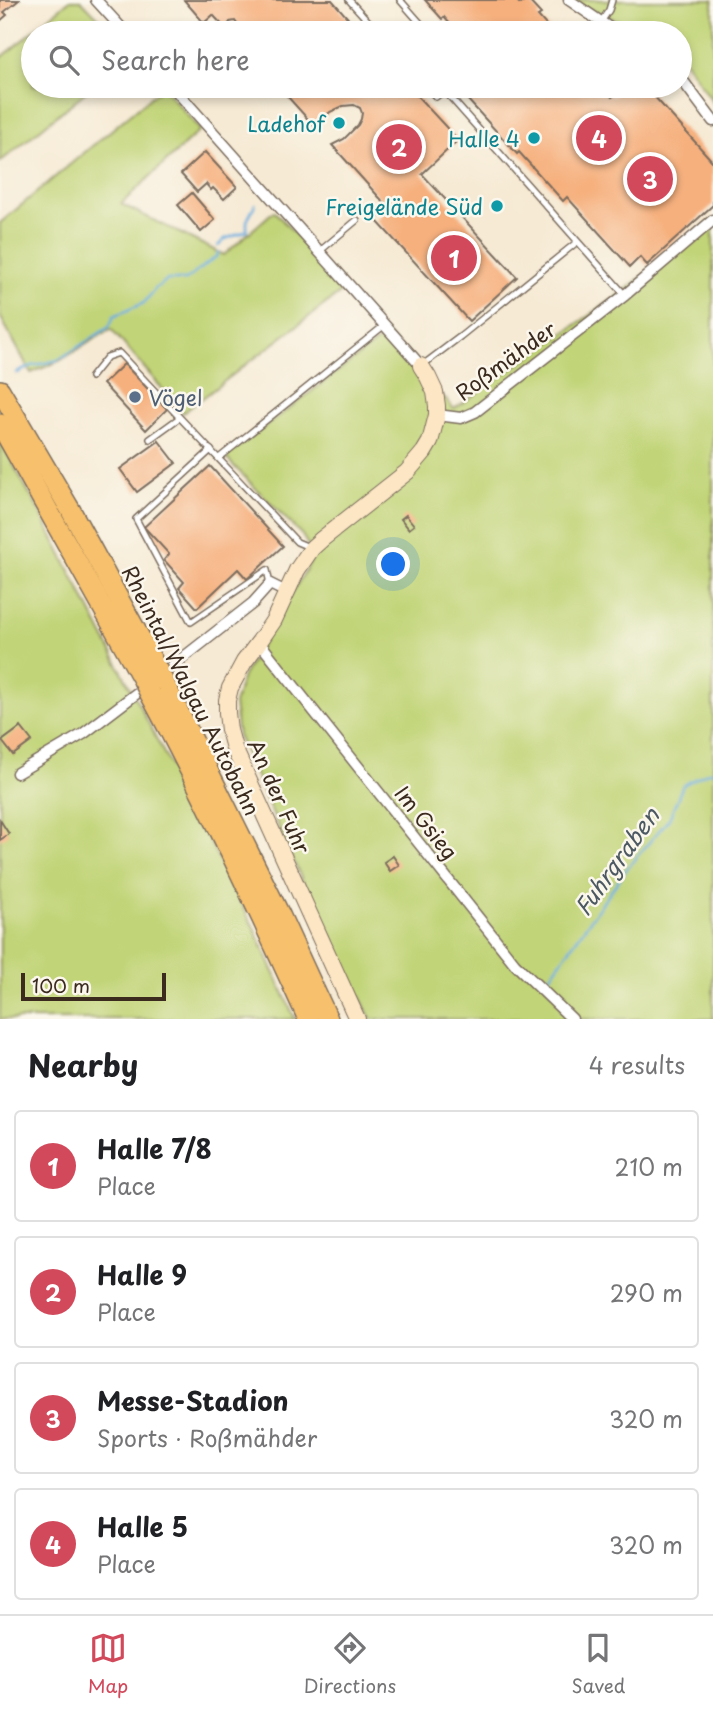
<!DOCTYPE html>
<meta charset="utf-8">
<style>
body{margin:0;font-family:"Playpen Sans",sans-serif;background:#f6f6f6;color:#202124}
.scale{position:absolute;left:21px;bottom:18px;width:145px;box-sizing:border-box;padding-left:7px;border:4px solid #3b2a1e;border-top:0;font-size:19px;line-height:24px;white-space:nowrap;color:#3b2a1e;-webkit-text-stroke:5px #fbf7ec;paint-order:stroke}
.you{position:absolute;left:394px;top:565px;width:24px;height:24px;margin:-18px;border:5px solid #fff;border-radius:50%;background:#1a73e8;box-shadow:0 0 0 10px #1a73e833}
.badge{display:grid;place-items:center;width:46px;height:46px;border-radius:50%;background:#d1495b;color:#fff;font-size:23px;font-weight:700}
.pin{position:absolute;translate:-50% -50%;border:4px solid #fff;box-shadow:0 2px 7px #0006}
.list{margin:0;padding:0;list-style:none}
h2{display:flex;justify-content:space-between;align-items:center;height:91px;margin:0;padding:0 28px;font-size:30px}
h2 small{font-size:23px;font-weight:400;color:#757577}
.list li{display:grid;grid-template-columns:46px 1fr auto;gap:21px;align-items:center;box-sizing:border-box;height:112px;margin:0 14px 14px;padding:0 14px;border:2px solid #e0e0e0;border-radius:7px}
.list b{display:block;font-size:26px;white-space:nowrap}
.list p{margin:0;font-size:23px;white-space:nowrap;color:#757577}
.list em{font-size:23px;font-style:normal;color:#757577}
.icon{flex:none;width:38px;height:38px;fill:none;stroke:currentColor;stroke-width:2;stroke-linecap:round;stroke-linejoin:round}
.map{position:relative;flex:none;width:713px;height:1019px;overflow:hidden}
.search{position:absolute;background:#fff;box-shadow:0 4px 10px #0003;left:21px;right:21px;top:21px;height:77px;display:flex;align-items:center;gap:18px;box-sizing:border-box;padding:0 24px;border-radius:38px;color:#757577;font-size:26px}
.sheet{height:595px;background:#fff}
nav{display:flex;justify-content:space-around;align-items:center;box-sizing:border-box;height:98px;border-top:2px solid #e0e0e0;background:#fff;font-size:19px;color:#757577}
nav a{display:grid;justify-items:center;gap:4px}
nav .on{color:#d1495b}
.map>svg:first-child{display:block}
.green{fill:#c1d477;stroke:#7e7f4a;stroke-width:2}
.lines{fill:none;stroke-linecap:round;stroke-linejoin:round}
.stream{stroke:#6baee0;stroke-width:2.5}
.building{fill:#f6b07e}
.lane-casing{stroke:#7c6d5e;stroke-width:8}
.street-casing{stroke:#7c6d5e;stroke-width:13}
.secondary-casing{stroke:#7c6d5e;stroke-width:18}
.highway-casing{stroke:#7c6d5e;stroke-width:22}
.lane{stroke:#fff;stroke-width:5}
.street{stroke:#fff;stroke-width:10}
.secondary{stroke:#fce6c4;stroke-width:16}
.highway{stroke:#f7c06c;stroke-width:19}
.highway-bridge-casing{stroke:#7c6d5e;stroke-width:22;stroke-linecap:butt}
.highway-bridge{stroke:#f7c06c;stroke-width:19}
.culture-dot{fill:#0f9aa8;stroke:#fbf7ec;stroke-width:2.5}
.service-dot{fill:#5c6f8a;stroke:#fbf7ec;stroke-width:2.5}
.labels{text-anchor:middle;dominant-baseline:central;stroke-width:5;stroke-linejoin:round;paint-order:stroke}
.culture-label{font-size:21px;fill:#0d838f;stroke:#fbf7ec;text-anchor:end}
.street-label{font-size:21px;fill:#3b2a1e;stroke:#fbf7ec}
.service-label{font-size:21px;fill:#4e5e75;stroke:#fbf7ec;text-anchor:start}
.water-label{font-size:23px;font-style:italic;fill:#4c5862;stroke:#fbf7ec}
</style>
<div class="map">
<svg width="713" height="1019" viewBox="0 0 713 1019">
<rect width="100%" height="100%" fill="#fbf7ec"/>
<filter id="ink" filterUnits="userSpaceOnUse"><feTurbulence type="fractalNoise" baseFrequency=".0143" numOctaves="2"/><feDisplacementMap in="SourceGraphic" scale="14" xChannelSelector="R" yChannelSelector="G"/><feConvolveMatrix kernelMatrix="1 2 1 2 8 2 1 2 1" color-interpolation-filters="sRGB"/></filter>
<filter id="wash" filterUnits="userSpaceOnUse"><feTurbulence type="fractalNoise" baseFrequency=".00686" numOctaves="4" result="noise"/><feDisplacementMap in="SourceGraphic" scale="28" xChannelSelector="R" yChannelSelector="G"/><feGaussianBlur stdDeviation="1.57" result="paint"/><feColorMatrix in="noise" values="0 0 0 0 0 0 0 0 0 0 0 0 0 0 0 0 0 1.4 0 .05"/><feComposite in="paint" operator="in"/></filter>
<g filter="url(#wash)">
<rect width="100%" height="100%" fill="#f6ead4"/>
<!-- green -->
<g class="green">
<polygon points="70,0 81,0 113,33 33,33 33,86 93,86 0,162 0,59"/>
<polygon points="567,0 713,0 713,102 680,54 680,33 649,33"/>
<polygon points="163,87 200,130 121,204 224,255 274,211 345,289 183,413 111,329 59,361 31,373 0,316 0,223"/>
<polygon points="713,221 713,1019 371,1019 302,880 238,736 234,704 243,676 314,556 302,535 225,457 387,334 454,409 616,297"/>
<polygon points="0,441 39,511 254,928 295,1019 0,1019"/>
</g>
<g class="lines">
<!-- stream -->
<g class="stream">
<polyline points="218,246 225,239 247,231 247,221 255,204"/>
<polyline points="17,373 32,366 58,360 109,327 114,316 144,303 156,288 167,280 186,280 217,256 218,252"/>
<polyline points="549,978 628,867 669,819 683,785 708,772 713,772"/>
</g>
</g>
<g id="blocks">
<!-- building -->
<g class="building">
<polygon points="0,0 19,0 4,12 7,15 0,21"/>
<polygon points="184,0 332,0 361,33 234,33 237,24 235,21 230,22 226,29 213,15 204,23"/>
<polygon points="425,0 516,0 520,4 525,0 528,0 541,14 538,16 553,33 458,33 444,17 442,19"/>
<polygon points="278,86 408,86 458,140 422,174 517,277 469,321 376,220 382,214 380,212 387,206 332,145 344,139 358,125 361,119 362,113 360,108 354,105 343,106 330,112 315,127"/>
<polygon points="459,86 602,86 612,97 624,86 645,86 713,162 713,205 647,265 640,257 630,267 567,197 563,201 519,152 517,154 457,88"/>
<polygon points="205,152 237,187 224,199 213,188 211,190 206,184 197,192 181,174"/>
<polygon points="192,193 215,220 201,232 178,205"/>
<polygon points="124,364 167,409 146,430 103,384"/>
<polygon points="159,441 176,463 137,492 120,469"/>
<polygon points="210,466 283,546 247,579 238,569 197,608 179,588 184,582 164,560 169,554 144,527"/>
<polygon points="406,515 414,525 409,529 401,519"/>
<polygon points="21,727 32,741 13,755 2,741"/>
<polygon points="0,820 9,834 0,840"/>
<polygon points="393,856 399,865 390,871 384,862"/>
</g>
</g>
</g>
<g filter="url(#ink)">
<use href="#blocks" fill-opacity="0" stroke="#7c6d5e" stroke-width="2"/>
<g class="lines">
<defs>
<g id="lane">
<polyline points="349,0 379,33"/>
<polyline points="400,0 429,33"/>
<polyline points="601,22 609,10 612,0"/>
<polyline points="426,86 436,97 449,86"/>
<polyline points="444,90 625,295"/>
<polyline points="320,251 357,220"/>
<polyline points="424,364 461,336 577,242"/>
<polyline points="91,377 107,357 119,353 297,542 309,547"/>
<polyline points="150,439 179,418"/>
<polyline points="211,450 136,519 191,622 267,570 270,584"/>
<polyline points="219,458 386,324"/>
</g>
<g id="street">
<polyline points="96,0 126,33"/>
<polyline points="569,0 617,33"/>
<polyline points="680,77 713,121"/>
<polyline points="172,86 421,366"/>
<polyline points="437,415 461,418 475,412 625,295 713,220"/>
<polyline points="259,642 515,964 572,1019"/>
<polyline points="170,668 253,603 270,584 286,592"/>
<polyline points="17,773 83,734 137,693"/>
</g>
<polyline id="secondary" points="357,1019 234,748 229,730 227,713 227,700 230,688 244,662 259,642 274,620 297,570 312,548 322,539 407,472 424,452 430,442 437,415 437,406 435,392 428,377 421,366"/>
<g id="highway">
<polyline points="0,390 70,509 157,669"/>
<polyline points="0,424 143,680"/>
<polyline points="164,682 281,917 328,1019"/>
<path d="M150 694C207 800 258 909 308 1019"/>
</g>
</defs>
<!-- lane casing -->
<use href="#lane" class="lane-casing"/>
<!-- street casing -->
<use href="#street" class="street-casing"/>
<!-- secondary casing -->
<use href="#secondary" class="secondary-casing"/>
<!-- highway casing -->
<use href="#highway" class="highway-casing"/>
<!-- lane -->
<use href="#lane" class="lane"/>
<!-- street -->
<use href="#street" class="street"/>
<!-- secondary -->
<use href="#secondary" class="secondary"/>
<!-- highway -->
<use href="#highway" class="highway"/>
<defs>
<g id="highway-bridge">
<polyline points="157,669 164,682"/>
<polyline points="143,680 150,694"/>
</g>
</defs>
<!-- highway-bridge casing -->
<use href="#highway-bridge" class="highway-bridge-casing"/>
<!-- highway-bridge -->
<use href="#highway-bridge" class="highway-bridge"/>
</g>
</g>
<!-- markers -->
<g class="culture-dot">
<circle cx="339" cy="123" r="7"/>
<circle cx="534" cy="138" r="7"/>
<circle cx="497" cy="206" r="7"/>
</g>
<circle class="service-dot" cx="135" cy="397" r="7"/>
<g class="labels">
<!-- culture labels -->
<g class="culture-label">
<text x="325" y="123">Ladehof</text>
<text x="520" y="138">Halle 4</text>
<text x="483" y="206">Freigelände Süd</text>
</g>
<!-- street labels -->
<g class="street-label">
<text transform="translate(505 360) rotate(-36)">Roßmähder</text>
<text transform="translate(192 690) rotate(63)">Rheintal/Walgau Autobahn</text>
<text transform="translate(280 796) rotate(66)">An der Fuhr</text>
<text transform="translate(427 822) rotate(52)">Im Gsieg</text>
</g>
<!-- service labels -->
<g class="service-label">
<text x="149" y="397">Vögel</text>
</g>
<!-- water labels -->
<g class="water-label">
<text transform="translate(616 861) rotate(-54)">Fuhrgraben</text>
</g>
</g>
</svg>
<div class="scale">100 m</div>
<div class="you"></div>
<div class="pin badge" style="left:454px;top:258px">1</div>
<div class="pin badge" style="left:399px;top:147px">2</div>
<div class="pin badge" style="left:650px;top:179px">3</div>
<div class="pin badge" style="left:599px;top:138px">4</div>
<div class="search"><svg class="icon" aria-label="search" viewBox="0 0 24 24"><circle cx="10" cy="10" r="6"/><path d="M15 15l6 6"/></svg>Search here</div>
</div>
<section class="sheet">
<h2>Nearby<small>4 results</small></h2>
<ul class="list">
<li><span class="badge">1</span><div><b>Halle 7/8</b><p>Place</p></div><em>210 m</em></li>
<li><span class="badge">2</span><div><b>Halle 9</b><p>Place</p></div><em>290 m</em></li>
<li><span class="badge">3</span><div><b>Messe-Stadion</b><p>Sports · Roßmähder</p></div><em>320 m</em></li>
<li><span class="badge">4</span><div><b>Halle 5</b><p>Place</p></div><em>320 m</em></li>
</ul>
</section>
<nav>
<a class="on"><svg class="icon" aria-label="map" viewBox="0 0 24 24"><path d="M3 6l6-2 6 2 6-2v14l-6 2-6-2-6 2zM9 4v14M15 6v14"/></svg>Map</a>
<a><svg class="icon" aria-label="directions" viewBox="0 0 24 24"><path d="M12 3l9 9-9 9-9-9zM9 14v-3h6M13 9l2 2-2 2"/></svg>Directions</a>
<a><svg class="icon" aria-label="saved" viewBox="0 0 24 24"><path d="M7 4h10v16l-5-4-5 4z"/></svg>Saved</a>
</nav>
